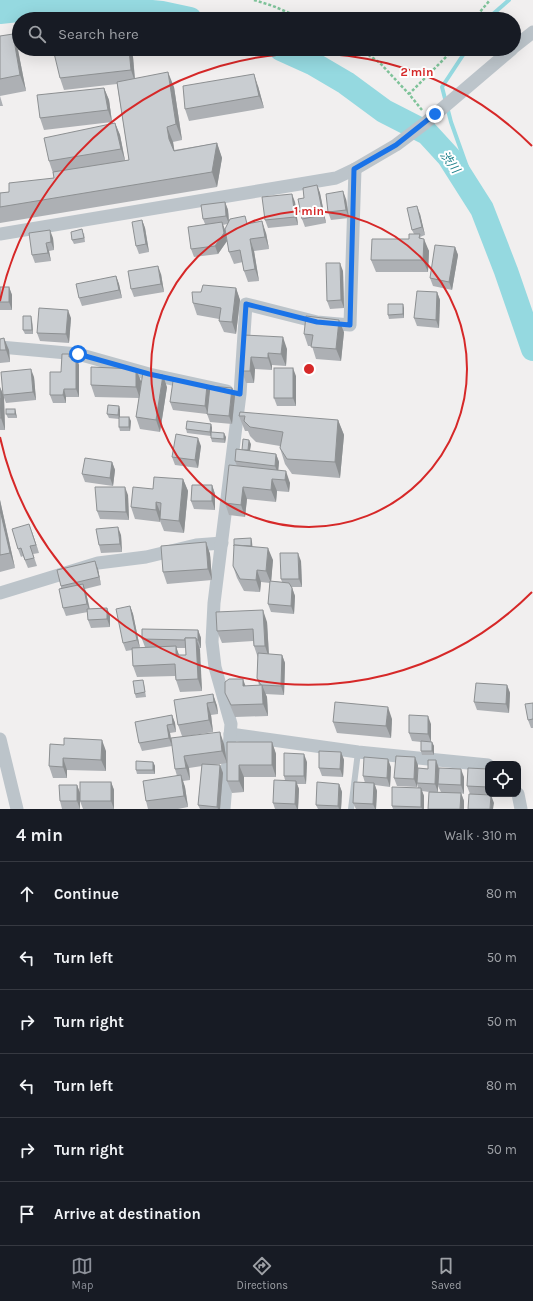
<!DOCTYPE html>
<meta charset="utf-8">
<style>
body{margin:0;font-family:Karla,"Noto Sans JP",sans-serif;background:#20242c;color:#f1f3f6}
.controls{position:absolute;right:12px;bottom:12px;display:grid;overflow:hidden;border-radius:8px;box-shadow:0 4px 16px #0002}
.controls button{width:36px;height:36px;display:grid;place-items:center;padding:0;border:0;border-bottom:1px solid #363941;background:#171b24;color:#f1f3f6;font:20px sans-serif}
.stop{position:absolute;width:12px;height:12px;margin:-9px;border:3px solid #1a73e8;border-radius:50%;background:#fff}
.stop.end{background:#1a73e8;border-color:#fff;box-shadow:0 1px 4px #0008}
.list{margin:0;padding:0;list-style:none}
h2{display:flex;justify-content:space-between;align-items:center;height:52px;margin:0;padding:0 16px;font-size:17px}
h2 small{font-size:13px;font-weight:400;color:#9ea1a6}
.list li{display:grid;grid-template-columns:26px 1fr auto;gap:12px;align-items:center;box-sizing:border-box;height:64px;padding:0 16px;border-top:1px solid #363941}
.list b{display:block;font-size:15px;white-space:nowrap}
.list em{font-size:13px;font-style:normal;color:#9ea1a6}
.icon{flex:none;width:22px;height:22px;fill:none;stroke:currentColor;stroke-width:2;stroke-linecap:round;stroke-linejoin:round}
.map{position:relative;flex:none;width:533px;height:809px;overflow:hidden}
.search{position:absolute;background:#171b24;box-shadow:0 4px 16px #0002;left:12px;right:12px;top:12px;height:44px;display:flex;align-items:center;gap:10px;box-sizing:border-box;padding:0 14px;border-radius:22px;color:#9ea1a6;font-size:15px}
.sheet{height:436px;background:#171b24}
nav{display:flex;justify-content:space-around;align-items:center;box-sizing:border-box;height:56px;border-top:1px solid #363941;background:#171b24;font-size:11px;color:#9ea1a6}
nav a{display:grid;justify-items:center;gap:2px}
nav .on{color:#8c9099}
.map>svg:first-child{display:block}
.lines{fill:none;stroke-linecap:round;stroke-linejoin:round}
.stream{stroke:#95d9e0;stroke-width:4}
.river{stroke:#95d9e0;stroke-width:24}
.path{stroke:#7fc39a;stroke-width:2.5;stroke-dasharray:3 2;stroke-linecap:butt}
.service{stroke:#bcc4ca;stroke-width:6}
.minor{stroke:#bcc4ca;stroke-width:13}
.wall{fill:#adb0b4;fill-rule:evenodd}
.shaded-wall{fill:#8d9092}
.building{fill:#c9cdd1;stroke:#8d9092}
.route{stroke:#1a73e8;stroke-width:5}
.ring{fill:none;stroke:#d62828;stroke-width:2}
.labels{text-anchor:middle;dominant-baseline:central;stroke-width:4;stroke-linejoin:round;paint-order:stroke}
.water-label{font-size:12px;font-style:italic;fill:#1e808a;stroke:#fff}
.centre{fill:#d62828;stroke:#fff;stroke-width:2}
.ring-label{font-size:12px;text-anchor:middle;font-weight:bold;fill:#d62828;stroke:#fff;stroke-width:4;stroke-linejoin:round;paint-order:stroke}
</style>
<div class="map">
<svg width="533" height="809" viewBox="0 0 533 809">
<rect width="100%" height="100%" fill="#f1efef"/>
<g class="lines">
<!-- stream -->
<g class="stream">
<polyline points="489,19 493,14 509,0"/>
<polyline points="467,49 442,87 451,122 482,209"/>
</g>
<!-- river -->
<g class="river">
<polyline points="0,12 55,6 113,8 162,13 190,19"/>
<polyline points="281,49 312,63 346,83 384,111 427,133 449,157 482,209 506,271 533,349"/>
</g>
<!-- path -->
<g class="path">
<polyline points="254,0 273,6 303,19"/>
<polyline points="474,19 490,0"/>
<polyline points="360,49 380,63 409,94"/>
<polyline points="422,110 409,94 447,56 452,49"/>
</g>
<!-- service -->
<polyline class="service" points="351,809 358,752"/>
<!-- minor -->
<g class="minor">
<polyline points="514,47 533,32"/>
<polyline points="0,234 336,178 355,169 396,145 424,124 512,49"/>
<polyline points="0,347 78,354 149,374 227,391"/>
<polyline points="0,593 98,563 146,557 196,545 222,543"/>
<polyline points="230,734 358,752 488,765"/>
<polyline points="0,739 17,809"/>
<polyline points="518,794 521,809"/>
<polyline points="224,809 231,724 215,667 212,642 214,603 240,394 246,304 317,322 350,325 355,169"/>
</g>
</g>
<!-- wall -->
<g class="wall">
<polygon points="0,36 18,50 26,91 0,96 3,106 0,106"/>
<polygon points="93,49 130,49 133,57 135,78 174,87 182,140 173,142 174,150 217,143 222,158 217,187 0,223 0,193 9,192 54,178 53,173 49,161 115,123 120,135 125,160 129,160 117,84 64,90 60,78"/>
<polygon points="258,86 264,108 189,121 185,109"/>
<polygon points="104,88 109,100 112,122 44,130 40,118"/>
<polygon points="317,185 320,193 326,223 305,227 302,219 304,198"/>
<polygon points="346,199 349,218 331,220 328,212"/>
<polygon points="225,202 228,210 229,220 248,224 266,233 269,249 254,251 259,281 248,282 244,271 243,262 234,264 229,252 227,224 223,225 225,230 227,241 218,254 194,257 191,249 205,224 203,219"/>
<polygon points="295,202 298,225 268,228 265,220"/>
<polygon points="420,214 425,235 420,237 429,251 428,272 376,272 371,260 409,239 414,234 412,230"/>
<polygon points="142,220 145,228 149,252 139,254 136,246"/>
<polygon points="84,233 85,242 74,244 72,240"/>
<polygon points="53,238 54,250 49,251 51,261 35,263 32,255"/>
<polygon points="455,247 458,255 452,290 433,286 430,278"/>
<polygon points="343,271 344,308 330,309 327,301"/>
<polygon points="161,274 164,292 134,297 131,289"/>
<polygon points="116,276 119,284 122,298 82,306 79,298"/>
<polygon points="0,287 9,287 12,295 12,310 0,310"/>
<polygon points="236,288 240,300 236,334 224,332 219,321 219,319 197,315 193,303 201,292"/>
<polygon points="437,292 440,300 439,328 417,326 414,318"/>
<polygon points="404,308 404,318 389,319 388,315"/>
<polygon points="71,318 69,343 40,341 37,333"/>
<polygon points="32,320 33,334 25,334 23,330"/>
<polygon points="344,332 341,361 316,359 312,346 308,346 304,334"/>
<polygon points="244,335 287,349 286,366 272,365 272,370 255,369 254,383 246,383 242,371"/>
<polygon points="0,339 9,350 10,362 0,363"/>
<polygon points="70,357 76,357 79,365 79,397 66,397 66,403 53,403 50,395 61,372"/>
<polygon points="296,376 296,406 277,406 274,398"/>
<polygon points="34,377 36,400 6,403 3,395"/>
<polygon points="141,381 140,390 167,387 160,432 140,429 136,417 139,398 95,397 91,385"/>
<polygon points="0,387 4,397 5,430 0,430"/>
<polygon points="232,388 235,396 232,424 210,422 207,414 173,410 170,402 210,391"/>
<polygon points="119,406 120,410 120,417 131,421 130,431 120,431 119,427 119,419 109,418 107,414"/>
<polygon points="15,409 16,413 17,418 8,418 6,414"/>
<polygon points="239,416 338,420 344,435 340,478 292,474 285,464 280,448 280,446 256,442 250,436 248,431 245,431"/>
<polygon points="211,424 212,428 212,432 226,437 225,443 212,442 211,438 211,436 187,433 186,429"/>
<polygon points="251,444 250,451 276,454 279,462 278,470 290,483 289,492 277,491 276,502 247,499 245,517 229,515 225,503 237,466 235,461 242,450"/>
<polygon points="201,446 198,468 175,465 172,457"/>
<polygon points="112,462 115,470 113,486 85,482 82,474"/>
<polygon points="183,479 188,491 184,533 164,531 160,521 160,522 135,519 131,507 153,489"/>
<polygon points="212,485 215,494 215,510 194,509 191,501"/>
<polygon points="128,495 129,520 100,519 97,511"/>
<polygon points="0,500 15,568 0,572"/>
<polygon points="32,532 39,553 33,554 37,566 28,568 23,556 21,557 18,549"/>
<polygon points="121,535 122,552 101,553 99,545"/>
<polygon points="251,538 252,542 252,547 273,560 271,581 282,582 281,579 301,561 302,587 292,587 295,596 294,614 271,612 268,604 270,583 261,582 260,592 244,591 237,578 233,566"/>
<polygon points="206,542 210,554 212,580 167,584 163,572"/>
<polygon points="98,569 101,585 85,589 90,609 107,608 110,616 110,627 91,628 88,620 88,612 66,616 63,608 61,588 61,586"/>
<path d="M130 606 133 614 140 648 152 647H145L142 639 198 630 201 638V648H199L202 691 180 692 176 680 175 676 137 677 133 666 132 650 126 651 123 643ZM176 648H186V655H179Z"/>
<polygon points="267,622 269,654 282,655 285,663 284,695 265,694 267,697 268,716 235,717 225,693 246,686 259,685 257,678 258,658 254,646 253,641 222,643 217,631"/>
<polygon points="144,684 146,697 136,698 135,694"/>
<polygon points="507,685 510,693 509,713 477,710 474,702"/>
<polygon points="213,694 217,706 218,714 211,715 213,732 188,736 224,744 227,763 214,765 220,765 223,773 220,809 200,809 198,805 202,766 189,768 190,780 183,781 185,787 188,807 178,809 148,809 146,801 177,776 175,769 182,736 178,725"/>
<polygon points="533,703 533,728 531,728 528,720"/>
<polygon points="172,715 175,723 176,732 170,733 172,746 142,751 139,743"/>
<polygon points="392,719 391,738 337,733 333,722"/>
<polygon points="431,724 431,742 434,746 434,755 422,755 421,751 421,742 412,741 409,733"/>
<polygon points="227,742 272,742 276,754 276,777 244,777 244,792 232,793 227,781"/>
<polygon points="50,744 106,751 106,771 67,770 67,778 53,778 49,766"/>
<polygon points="341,752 344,760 343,777 322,776 319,768"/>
<path d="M436 760 439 768 464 777V794L461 793 464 801V809H428L429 792 422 791 424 796V809H393L392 806 418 788 417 784V787L397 786 394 778 418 765V768L428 769ZM438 786 441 792H438Z"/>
<polygon points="153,762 155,766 155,774 137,774 136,770"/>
<polygon points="307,762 306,784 297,784 299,789 298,809 275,809 273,803 285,780 284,776"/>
<polygon points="391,767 390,787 375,785 377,791 376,809 356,809 353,803 365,783 363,776"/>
<polygon points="488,769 488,794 493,794 493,795 470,794 467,786"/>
<polygon points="111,782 114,790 114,809 83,809 80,801"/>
<polygon points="339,784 342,792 341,809 318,809 316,805"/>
<polygon points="77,785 80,793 80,809 62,809 60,801"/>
</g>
<!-- shaded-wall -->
<g class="shaded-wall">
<polygon points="13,34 18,50 26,91 20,75"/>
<polygon points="129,49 130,49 133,57 135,82 131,70"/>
<polygon points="168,72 174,87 182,140 176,124"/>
<polygon points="254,74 258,86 264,108 259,96"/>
<polygon points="104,88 109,100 112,122 108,110"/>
<polygon points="115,123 120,135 125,161 121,149"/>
<polygon points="167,127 173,142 175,154 169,139"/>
<polygon points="217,143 222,158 217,187 212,172"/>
<polygon points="317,185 320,193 326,223 323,215"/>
<polygon points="343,191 346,199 349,218 346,210"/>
<polygon points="292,194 295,202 298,225 295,217"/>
<polygon points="225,202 228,210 229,224 226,216"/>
<polygon points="417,206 420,214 425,235 422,227"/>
<polygon points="142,220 145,228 149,252 146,244"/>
<polygon points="262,221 266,233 269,249 265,237"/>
<polygon points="222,222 225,230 227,241 218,254 215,246"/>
<polygon points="50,230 53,238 54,250 51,242"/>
<polygon points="250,239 254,251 259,281 255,269"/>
<polygon points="424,239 429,251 428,272 423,260"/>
<polygon points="46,243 49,251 51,261 48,253"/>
<polygon points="455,247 458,255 452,290 449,282"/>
<polygon points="340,263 343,271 344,308 341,300"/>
<polygon points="158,266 161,274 164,292 161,284"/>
<polygon points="116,276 119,284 122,298 119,290"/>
<polygon points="9,287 12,295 12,310 9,302"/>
<polygon points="236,288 240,300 236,334 232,322"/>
<polygon points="437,292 440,300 439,328 436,320"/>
<polygon points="403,304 404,308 404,318 403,314"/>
<polygon points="68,310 71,318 69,343 66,334"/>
<polygon points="31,316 32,320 33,334 32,330"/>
<polygon points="339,320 344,332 341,361 336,349"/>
<polygon points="283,337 287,349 286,366 281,354"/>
<polygon points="4,338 9,350 10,362 6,350"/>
<polygon points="268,353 272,365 272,370 268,358"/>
<polygon points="76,357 79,365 79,397 76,389"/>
<polygon points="251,357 255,369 254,383 250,371"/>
<polygon points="293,368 296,376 296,406 293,398"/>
<polygon points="31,369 34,377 36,400 33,392"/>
<polygon points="136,369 141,381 140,399 136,387"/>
<polygon points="163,375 167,387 160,432 156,420"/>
<polygon points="207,385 210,393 208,414 205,406"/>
<polygon points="0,387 4,397 5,430 1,418"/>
<polygon points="232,388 235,396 232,424 229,416"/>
<polygon points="64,389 66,397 66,403 63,395"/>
<polygon points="119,406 120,410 120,419 118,415"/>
<polygon points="15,409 16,413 17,418 15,414"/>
<polygon points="129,417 131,421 130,431 129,427"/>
<polygon points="338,420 344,435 340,478 335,462"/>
<polygon points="211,424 212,428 211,436 210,432"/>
<polygon points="224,433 226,437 225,443 224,439"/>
<polygon points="198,438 201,446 198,468 195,460"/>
<polygon points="249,440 251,444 249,455 248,451"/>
<polygon points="276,454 279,462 278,474 275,466"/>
<polygon points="112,462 115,470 113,486 110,478"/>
<polygon points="286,471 290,483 289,492 285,480"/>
<polygon points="183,479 188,491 184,533 179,521"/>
<polygon points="272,479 277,491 276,502 271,490"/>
<polygon points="212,485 215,494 215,510 212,501"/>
<polygon points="125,487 128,495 129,520 126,512"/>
<polygon points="243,487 247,499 245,517 241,505"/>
<polygon points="0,500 15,568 10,553 0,510"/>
<polygon points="156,502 161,514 160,519 160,522 156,510"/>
<polygon points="29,524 32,532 39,553 36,545"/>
<polygon points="118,527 121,535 122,552 120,544"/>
<polygon points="251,538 252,542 253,552 251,548"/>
<polygon points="206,542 210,554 212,580 208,569"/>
<polygon points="268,548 273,560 271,583 266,571"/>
<polygon points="298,553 301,561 302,587 299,579"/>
<polygon points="95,561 98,569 101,585"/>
<polygon points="257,570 261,582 260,592 256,580"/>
<polygon points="83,584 86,592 90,612 87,604"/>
<polygon points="292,588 295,596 294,614 291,606"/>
<polygon points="130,606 133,614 140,648 137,640"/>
<polygon points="107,608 110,616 110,627 107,619"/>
<polygon points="263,610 267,622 269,658 265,646"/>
<polygon points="198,630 201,638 201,648 198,640"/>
<polygon points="196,638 200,649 202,691 198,679"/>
<polygon points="176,646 180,658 176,655"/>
<polygon points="282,655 285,663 284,695 281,686"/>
<polygon points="243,679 247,690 243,686"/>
<polygon points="262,685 267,697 268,716 263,704"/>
<polygon points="507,685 510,693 509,713 506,704"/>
<polygon points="213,694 217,706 218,714 214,702"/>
<polygon points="207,703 211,715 213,732 209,720"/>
<polygon points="388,707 392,719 391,738 386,726"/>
<polygon points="172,715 175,723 176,732 173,724"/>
<polygon points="428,716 431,724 431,742 428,734"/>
<polygon points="167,725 170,733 172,746 169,738"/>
<polygon points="220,732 224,744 227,763 222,751"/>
<polygon points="102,740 106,751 106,771 101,760"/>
<polygon points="272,742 276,754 276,777 272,765"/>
<polygon points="432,742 434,746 434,755 432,751"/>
<polygon points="341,752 344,760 343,777 340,769"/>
<polygon points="304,754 307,762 306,784 304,776"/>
<polygon points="184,756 189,768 190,780 186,768"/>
<polygon points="415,757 418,765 417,783 417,787 414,779"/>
<polygon points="63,758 67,770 67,778 63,767"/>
<polygon points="388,759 391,767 390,787 387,778"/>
<polygon points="436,760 439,769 438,784 438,792 435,784"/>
<polygon points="153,762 155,766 155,774 153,770"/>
<polygon points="220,765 223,773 220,809 218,809 217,807"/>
<polygon points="239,765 244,777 244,792 239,781"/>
<polygon points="461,769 464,777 464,794 461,785"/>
<polygon points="181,775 185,787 188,807 184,796"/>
<polygon points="296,781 299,789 298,809 297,809 295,804"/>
<polygon points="111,782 114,790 114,809 111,801"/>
<polygon points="374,783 377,791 376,809 375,809 373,804"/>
<polygon points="339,784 342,792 341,809 339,809 338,806"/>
<polygon points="77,785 80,793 80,809 77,801"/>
<polygon points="421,788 424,796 424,809 422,809 421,807"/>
<polygon points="461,793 464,801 464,809 460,809"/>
<polygon points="491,795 494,803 493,809 490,809"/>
</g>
<!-- building -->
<g class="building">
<polygon points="13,34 20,75 0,79 0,36"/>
<polygon points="93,49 129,49 131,70 60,78 54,53"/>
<polygon points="168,72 176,124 167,127 169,139 174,151 217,143 212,172 0,207 0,193 9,192 9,183 54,178 53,172 129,160 117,82"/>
<polygon points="254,74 259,96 185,109 183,86"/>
<polygon points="104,88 108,110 40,118 37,95"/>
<polygon points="115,123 121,149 49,161 44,138"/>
<polygon points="317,185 323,215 302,219 298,199 304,198 303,188"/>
<polygon points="343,191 346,210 328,212 326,194"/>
<polygon points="292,194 295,217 265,220 262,197"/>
<polygon points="225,202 226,216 203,219 201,205"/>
<polygon points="417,206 422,227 412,230 407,208"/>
<polygon points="245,216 247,224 262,221 265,237 250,239 255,269 244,271 240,250 229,252 225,229 230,219"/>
<polygon points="142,220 146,244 136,246 132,222"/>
<polygon points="222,222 224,233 215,246 191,249 188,227"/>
<polygon points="82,229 84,238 72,240 71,232"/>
<polygon points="50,230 51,242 46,243 48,253 32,255 29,233"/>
<polygon points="409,234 420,234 419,238 424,239 423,260 371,260 372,239 409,239"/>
<polygon points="435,245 455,247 449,282 430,278"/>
<polygon points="326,263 340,263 341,300 327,301"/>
<polygon points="158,266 161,284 131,289 128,271"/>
<polygon points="116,276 119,290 79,298 76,284"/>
<polygon points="203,285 236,288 232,322 219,321 221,308 193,303 192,292 201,292"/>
<rect x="0" y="287" width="9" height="15"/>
<polygon points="417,291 437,292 436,320 414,318"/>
<polygon points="388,304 403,304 403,314 388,315"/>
<polygon points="39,308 68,310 66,334 37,333"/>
<polygon points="23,316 31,316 32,330 23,330"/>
<polygon points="306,316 339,320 336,349 311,347 313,335 304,334"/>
<polygon points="244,335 283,337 281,354 268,353 268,358 251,357 250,371 242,371"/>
<polygon points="4,338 6,350 0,350 0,339"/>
<polygon points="62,354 69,354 69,357 76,357 76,389 64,389 63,395 50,395 50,372 61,372"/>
<polygon points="91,367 136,369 136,387 91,385"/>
<rect x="274" y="368" width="19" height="30"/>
<polygon points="31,369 33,392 3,395 1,372"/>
<polygon points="143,372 163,375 156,420 136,417"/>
<polygon points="173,381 207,385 205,406 170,402"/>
<polygon points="210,386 232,388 229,416 207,414"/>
<polygon points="0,398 1,418 0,418"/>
<polygon points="108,405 119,406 118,415 107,414"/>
<rect x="6" y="409" width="9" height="5"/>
<polygon points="240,412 338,420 335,462 287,459 280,448 283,432 250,427 244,421 245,416 239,416"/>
<rect x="119" y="417" width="10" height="10"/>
<polygon points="187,421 211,424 210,432 186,429"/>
<polygon points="211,432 224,433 224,439 211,438"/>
<polygon points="176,434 198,438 195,460 172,457"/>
<polygon points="243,439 249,440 248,450 242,450"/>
<polygon points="236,449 276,454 275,466 235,461"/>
<polygon points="85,458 112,462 110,478 82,474"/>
<polygon points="229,465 286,471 285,480 272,479 271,490 243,487 241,505 225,503"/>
<polygon points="154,477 183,479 179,521 160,519 161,503 156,502 156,510 131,507 133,487 153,489"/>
<polygon points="192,485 212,485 212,501 191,501"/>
<polygon points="95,487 125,487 126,512 97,511"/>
<polygon points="0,510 10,553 0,555"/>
<polygon points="29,524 36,545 30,546 34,558 25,560 21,548 18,549 12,529"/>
<polygon points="118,527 120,544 99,545 96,529"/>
<polygon points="251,538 251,546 234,545 234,546 234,539"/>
<polygon points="206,542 208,569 163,572 161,546"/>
<polygon points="234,545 268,548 266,571 257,570 256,580 240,579 233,566"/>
<polygon points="280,553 298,553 299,579 281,579"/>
<polygon points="95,561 99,577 61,586 57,570"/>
<polygon points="270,581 289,583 292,588 291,606 268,604"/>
<polygon points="83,584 87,604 63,608 59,589"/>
<polygon points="130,606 137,640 123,643 116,609"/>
<polygon points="107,608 107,619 88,620 87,609"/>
<polygon points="263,610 265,646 254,646 253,629 217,631 216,612"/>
<polygon points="142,629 198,630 198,640 196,640 196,638 185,638 185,640 142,639"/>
<polygon points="185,638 196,638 198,679 176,680 175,664 133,666 132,648 176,646 176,655 186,655"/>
<polygon points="258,653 282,655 281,686 262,685 261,685 257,678"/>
<polygon points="229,679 243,679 243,686 262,685 263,704 231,705 225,693 225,682"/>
<polygon points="143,680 145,692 135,694 133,681"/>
<polygon points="476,683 507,685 506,704 474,702"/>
<polygon points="213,694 214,702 207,703 209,720 178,725 174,700"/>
<polygon points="335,702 388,707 386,726 333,722"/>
<polygon points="533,703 533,719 528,720 525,704"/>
<polygon points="172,715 173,724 167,725 169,738 139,743 135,722"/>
<polygon points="409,715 428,716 428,734 409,733"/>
<polygon points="220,732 222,751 184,756 186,768 175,769 171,738"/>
<polygon points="64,738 102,740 101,760 63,758 63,767 49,766 50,744 64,745"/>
<polygon points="421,741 432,742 432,751 421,751"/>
<polygon points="227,742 272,742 272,765 239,765 239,781 227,781"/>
<polygon points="319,751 341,752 340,769 319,768"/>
<polygon points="284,753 304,754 304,776 284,776"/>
<polygon points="396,756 415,757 414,779 394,778"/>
<polygon points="364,757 388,759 387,778 363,776"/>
<polygon points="428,760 436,760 435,784 417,783 418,768 428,769"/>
<polygon points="136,761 153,762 153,770 136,770"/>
<polygon points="202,764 220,765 217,807 198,805"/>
<polygon points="439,768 461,769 461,785 438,784"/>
<polygon points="468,768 488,769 488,787 467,786"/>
<polygon points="181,775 184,796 146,801 143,781"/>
<polygon points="274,780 296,781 295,804 273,803"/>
<rect x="80" y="782" width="31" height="19"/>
<polygon points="317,782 339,784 338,806 316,805"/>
<polygon points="354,782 374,783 373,804 353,803"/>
<polygon points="59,785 77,785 77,801 60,801"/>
<polygon points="392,787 421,788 421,807 392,806"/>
<polygon points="429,792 461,793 460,809 428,809"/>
<polygon points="469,794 491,795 490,809 468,809"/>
</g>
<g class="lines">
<!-- route -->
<polyline class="route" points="78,354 149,374 240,394 246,304 317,322 350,325 354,169 396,145 435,114"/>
</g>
<!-- distance rings -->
<g class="ring">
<circle cx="309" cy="369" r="158"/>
<path d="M532 592A316 316 0 0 1 0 437M0 301A316 316 0 0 1 532 146"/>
</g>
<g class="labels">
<!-- water labels -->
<g class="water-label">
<text transform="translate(450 162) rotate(54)">渋川</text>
</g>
</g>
<circle cx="309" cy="369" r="6" class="centre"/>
<g class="ring-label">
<text x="417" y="76">2 min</text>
<text x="309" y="215">1 min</text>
</g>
</svg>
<div class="controls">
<button><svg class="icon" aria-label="locate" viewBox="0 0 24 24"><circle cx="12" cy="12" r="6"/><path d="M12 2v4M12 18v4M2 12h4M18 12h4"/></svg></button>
</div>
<div class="stop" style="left:78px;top:354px"></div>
<div class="stop end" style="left:435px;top:114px"></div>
<div class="search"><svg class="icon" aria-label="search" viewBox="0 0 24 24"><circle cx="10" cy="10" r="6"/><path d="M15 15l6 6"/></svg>Search here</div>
</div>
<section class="sheet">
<h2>4 min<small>Walk · 310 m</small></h2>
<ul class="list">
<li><svg class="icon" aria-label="ahead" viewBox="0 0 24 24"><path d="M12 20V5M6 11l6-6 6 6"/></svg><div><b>Continue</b></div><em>80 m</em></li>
<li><svg class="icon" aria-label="left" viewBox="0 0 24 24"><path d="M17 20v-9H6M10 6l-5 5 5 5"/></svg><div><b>Turn left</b></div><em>50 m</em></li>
<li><svg class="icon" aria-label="right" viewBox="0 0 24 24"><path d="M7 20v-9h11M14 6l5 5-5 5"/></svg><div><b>Turn right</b></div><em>50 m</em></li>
<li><svg class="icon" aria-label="left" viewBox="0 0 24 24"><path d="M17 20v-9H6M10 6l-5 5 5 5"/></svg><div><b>Turn left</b></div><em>80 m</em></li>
<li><svg class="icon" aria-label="right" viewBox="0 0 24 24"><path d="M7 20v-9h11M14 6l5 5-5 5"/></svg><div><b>Turn right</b></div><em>50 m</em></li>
<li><svg class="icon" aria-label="arrive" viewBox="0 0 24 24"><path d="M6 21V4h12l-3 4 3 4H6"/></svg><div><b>Arrive at destination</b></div></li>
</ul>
</section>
<nav>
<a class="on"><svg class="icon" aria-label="map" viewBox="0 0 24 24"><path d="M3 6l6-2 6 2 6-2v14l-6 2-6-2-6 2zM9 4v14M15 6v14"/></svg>Map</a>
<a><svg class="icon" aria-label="directions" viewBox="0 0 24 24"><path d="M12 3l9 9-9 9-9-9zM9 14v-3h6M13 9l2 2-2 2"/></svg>Directions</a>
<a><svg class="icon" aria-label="saved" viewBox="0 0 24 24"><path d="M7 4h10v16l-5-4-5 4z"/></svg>Saved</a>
</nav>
